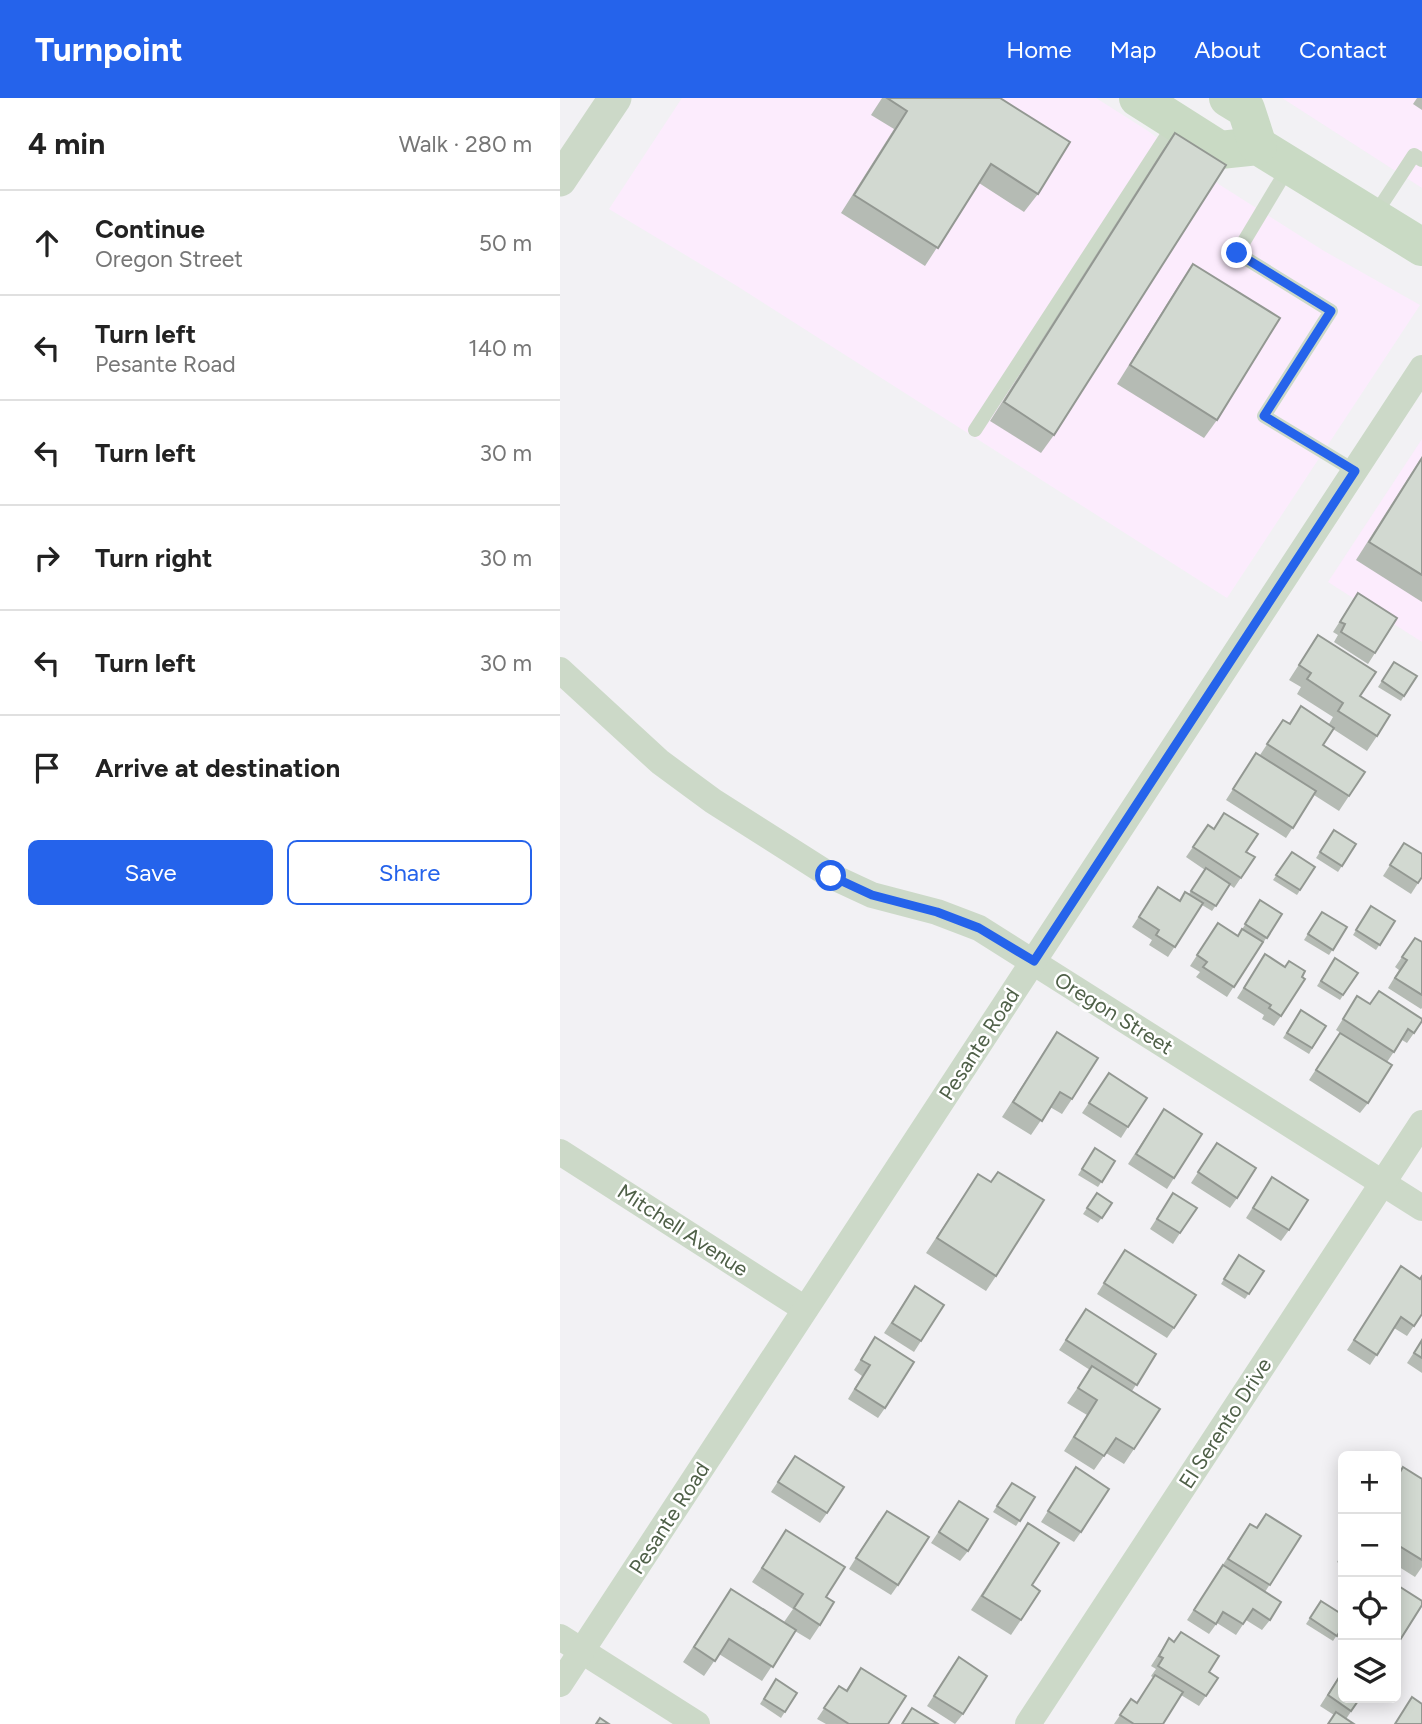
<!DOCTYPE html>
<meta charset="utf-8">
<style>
body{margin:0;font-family:Figtree,sans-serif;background:#f6f6f6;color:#222}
.controls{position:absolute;right:21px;bottom:21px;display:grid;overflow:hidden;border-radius:10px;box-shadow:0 4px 18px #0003}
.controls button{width:63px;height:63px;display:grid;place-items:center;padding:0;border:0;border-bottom:2px solid #e0e0e0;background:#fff;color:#222;font:35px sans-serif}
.stop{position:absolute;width:21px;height:21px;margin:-16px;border:5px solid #2563eb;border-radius:50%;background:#fff}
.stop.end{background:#2563eb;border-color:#fff;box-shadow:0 2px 7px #0008}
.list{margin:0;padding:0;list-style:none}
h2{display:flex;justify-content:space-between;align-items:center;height:91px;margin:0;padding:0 28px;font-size:30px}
h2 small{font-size:23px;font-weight:400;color:#767676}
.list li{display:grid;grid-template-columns:46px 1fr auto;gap:21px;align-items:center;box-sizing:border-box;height:105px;padding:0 28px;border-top:2px solid #e0e0e0}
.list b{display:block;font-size:26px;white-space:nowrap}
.list p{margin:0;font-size:23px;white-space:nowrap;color:#767676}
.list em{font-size:23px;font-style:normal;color:#767676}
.actions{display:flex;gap:14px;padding:21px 28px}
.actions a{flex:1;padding:16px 0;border:2px solid #2563eb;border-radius:10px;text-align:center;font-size:24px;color:#2563eb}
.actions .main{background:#2563eb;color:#fff}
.icon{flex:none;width:38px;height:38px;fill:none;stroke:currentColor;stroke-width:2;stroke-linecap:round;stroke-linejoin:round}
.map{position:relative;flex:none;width:862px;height:1626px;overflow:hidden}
header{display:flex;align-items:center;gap:42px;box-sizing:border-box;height:98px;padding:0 35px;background:#2563eb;color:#fff}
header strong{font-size:33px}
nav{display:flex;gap:38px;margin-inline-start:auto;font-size:24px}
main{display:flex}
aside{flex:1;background:#fff}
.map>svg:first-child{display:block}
.commercial{fill:#fcecfd}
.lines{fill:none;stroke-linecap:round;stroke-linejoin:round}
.service{stroke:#ccd9c8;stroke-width:14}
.minor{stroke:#ccd9c8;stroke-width:26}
.tertiary{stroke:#ccd9c8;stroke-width:33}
.secondary{stroke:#c9dac4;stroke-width:38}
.wall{fill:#b5bbb4}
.building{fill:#d2d9d1;stroke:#939892;stroke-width:2}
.route{stroke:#2563eb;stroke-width:9}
.labels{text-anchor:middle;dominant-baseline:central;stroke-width:5;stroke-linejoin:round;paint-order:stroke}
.street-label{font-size:21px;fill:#4f6048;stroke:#fff}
</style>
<header>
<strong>Turnpoint</strong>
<nav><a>Home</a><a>Map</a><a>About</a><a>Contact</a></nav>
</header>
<main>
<aside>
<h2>4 min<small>Walk · 280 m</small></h2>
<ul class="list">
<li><svg class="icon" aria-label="ahead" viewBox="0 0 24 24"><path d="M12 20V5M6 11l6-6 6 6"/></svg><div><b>Continue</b><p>Oregon Street</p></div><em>50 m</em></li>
<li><svg class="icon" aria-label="left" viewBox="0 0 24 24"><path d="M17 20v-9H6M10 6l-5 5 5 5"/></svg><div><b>Turn left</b><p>Pesante Road</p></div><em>140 m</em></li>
<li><svg class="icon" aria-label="left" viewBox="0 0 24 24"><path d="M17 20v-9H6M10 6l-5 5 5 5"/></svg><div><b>Turn left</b></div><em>30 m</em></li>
<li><svg class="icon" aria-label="right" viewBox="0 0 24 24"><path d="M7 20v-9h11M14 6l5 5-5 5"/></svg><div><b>Turn right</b></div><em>30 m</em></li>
<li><svg class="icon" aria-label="left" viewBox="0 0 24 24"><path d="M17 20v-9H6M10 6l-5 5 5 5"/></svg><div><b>Turn left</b></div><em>30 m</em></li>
<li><svg class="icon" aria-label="arrive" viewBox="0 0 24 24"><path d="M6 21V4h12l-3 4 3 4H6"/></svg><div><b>Arrive at destination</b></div></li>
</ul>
<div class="actions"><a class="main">Save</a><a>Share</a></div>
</aside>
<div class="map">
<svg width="862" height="1626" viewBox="0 0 862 1626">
<rect width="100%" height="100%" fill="#f2f1f4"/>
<!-- commercial -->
<g class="commercial">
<polygon points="122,0 536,0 588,33 660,87 764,153 860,207 667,500 177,188 49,111"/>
<polygon points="722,0 862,0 862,90"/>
<polygon points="862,341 862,544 768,484"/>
</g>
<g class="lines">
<!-- service -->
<g class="service">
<polyline points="728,70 677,155 771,213 704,318 795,373"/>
<polyline points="814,118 854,57 862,62"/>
<polyline points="415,332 615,25"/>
</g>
<!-- minor -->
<g class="minor">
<polyline points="0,572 100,664 153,703 271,778 312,797 377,814 419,830 862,1110"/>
<polyline points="0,1054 245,1211"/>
<polyline points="0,1539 137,1626"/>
<polyline points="0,1586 862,270"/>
<polyline points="468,1626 862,1025"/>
</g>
<!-- tertiary -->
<polyline class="tertiary" points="0,82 55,0"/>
<!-- secondary -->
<g class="secondary">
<polyline points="578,0 660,52 698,48 862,149"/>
<polyline points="668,0 686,11 698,48"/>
</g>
</g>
<!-- wall -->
<g class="wall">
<polygon points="322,0 440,0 478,96 464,114 419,85 365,168 281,115 334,31 311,17"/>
<polygon points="857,0 862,0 862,12 853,6"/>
<polygon points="615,35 494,337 481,355 430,323 602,53"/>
<polygon points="633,166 657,322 644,340 557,286 620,185"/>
<polygon points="862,358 862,504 796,462"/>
<polygon points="798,495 815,555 808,566 774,544 778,537 773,534"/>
<polygon points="758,537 800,598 817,638 807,653 773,631 763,647 789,698 779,713 754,697 726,740 666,702 696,655 700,657 723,622 729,625 741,608 769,626 773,619 737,596 741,589 729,582"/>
<polygon points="834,564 857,578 841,603 818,589"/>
<polygon points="648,727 695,759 674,790 670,787 652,813 642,807 608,859 589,847 592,842 572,829 598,789 620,802 629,796 645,772 626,759"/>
<polygon points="774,732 796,746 778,774 756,760"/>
<polygon points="844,745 862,779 851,796 823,778"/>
<polygon points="732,754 755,769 737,797 713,782"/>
<polygon points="700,802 722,816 703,845 702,845 667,899 636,879 640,874 630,868 658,825 678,838"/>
<polygon points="811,808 835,823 816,852 793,837"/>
<polygon points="762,814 787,829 769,857 744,842"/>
<polygon points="855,840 862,844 862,910 861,911 828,890 839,872 835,869"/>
<polygon points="705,856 721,918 714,928 702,921 704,917 677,900"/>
<polygon points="775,860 798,875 780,902 757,888"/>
<polygon points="797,898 854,935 847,945 842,942 827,964 808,1005 800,1015 749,982 780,935 820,960 776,932"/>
<polygon points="741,912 766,928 749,956 723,940"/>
<polygon points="497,934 512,1001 502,1016 490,1009 471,1037 442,1019"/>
<polygon points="549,975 568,1029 561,1040 522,1015"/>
<polygon points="604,1011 614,1080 607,1091 568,1066"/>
<polygon points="657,1045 677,1100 670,1110 631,1085"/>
<polygon points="535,1050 555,1063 538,1089 518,1077"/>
<polygon points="418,1076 431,1084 436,1178 426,1193 366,1155"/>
<polygon points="712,1079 729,1132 721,1143 686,1120"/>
<polygon points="537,1095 552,1105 538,1125 523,1116"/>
<polygon points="613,1095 620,1135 613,1146 590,1131"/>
<polygon points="565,1152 614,1230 607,1240 537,1196"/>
<polygon points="679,1157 704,1173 685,1201 661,1186"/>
<polygon points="841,1168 862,1216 847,1238 834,1230 810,1267 787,1252"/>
<polygon points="355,1188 361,1243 354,1254 324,1235"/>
<polygon points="526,1211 596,1256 572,1293 574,1351 564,1366 546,1355 534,1372 504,1353 527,1317 507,1305 530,1272 499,1252"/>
<polygon points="315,1239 325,1310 318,1320 288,1301 302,1278 294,1272"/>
<polygon points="862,1242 862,1275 847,1265"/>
<polygon points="235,1358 267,1415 260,1425 211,1394"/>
<polygon points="516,1369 521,1434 514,1444 481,1424"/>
<polygon points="843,1369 862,1381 862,1469 855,1479 836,1467 836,1380"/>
<polygon points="452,1385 475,1399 456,1428 433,1414"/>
<polygon points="399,1403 408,1453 400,1463 371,1445"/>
<polygon points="706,1416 741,1438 705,1494 710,1522 702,1532 686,1522 676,1537 657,1525 649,1536 627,1522 656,1477 690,1426 696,1429"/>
<polygon points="319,1423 338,1487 331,1497 289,1471"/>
<polygon points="468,1425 472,1487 461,1522 451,1537 411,1512"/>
<polygon points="226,1432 266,1499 260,1527 250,1542 235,1533 202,1583 159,1556 144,1578 123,1564 171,1491 224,1524 233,1511 192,1484"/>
<polygon points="783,1454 783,1468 777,1464"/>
<polygon points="761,1503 783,1528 773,1543 746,1526"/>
<polygon points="609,1540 649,1574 658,1580 639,1608 621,1597 603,1626 554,1626 571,1601 577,1605 594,1580 591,1578 596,1571 591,1568"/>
<polygon points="399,1559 403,1616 395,1626 367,1608"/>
<polygon points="301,1570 328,1626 266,1626 257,1621 279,1588 286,1592"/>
<polygon points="783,1572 800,1600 786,1621 794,1626 768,1626 774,1617 760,1608"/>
<polygon points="216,1581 237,1595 221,1620 200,1606"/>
</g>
<!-- building -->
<g class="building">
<polygon points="327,0 440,0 510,44 478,96 431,66 378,150 294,97 347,13"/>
<polygon points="615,35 666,67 494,337 444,304"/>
<polygon points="633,166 720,220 657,322 570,267"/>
<polygon points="862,360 862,477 809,444"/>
<polygon points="798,495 837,520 815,555 781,534 785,526 780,524"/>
<polygon points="758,537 816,574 800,598 830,617 817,638 778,613 783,605 747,581 751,575 739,567"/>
<polygon points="834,564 857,578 844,598 822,583"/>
<polygon points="741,608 774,630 763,647 805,674 789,698 707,646 723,622 730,626"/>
<polygon points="696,655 756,693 733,730 673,691"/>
<polygon points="664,715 698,736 686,754 695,759 681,780 633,749 648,727 654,731"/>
<polygon points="774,732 796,746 782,768 760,754"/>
<polygon points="844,745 862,756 862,779 858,785 830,767"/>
<polygon points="732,754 755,769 740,792 716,777"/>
<polygon points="646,770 670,786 656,808 631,793"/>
<polygon points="598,789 620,803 625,794 643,805 615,849 596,837 599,832 579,819"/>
<polygon points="700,802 722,816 707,840 685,826"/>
<polygon points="811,808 835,823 820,847 796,832"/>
<polygon points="762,814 787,829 773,852 748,836"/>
<polygon points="658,825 678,838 682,831 703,844 674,889 643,869 647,864 637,857"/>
<polygon points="855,840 862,844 862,897 835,880 847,862 842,859"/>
<polygon points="705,856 725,869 729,863 745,873 742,879 745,881 721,918 709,910 711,907 684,890"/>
<polygon points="775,860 798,875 783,897 761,883"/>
<polygon points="819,893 862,921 862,923 854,935 848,931 834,954 783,921 797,898 810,906"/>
<polygon points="741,912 766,928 752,950 727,935"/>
<polygon points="497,934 538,960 512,1001 500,994 482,1023 453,1004"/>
<polygon points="780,935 832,967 808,1005 756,972"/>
<polygon points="549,975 587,1000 568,1029 529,1005"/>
<polygon points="604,1011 642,1036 614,1080 576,1056"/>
<polygon points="657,1045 696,1070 677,1100 638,1074"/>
<polygon points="535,1050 555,1063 542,1084 522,1071"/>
<polygon points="438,1074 484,1102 436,1178 377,1140 418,1076 431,1084"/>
<polygon points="712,1079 748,1102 729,1132 693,1110"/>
<polygon points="537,1095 552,1105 542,1120 527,1110"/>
<polygon points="613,1095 637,1110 620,1135 597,1121"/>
<polygon points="565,1152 636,1197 614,1230 544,1185"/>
<polygon points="679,1157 704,1173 689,1196 664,1181"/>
<polygon points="841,1168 860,1181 862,1178 862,1216 854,1228 841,1219 817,1257 794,1242"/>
<polygon points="355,1188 384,1207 361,1243 332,1225"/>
<polygon points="526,1211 596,1256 577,1287 506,1242"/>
<polygon points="315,1239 354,1264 325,1310 295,1291 310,1267 301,1262"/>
<polygon points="862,1242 862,1260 854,1255"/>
<polygon points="532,1268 600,1311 574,1351 556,1340 544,1358 514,1339 537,1302 518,1290"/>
<polygon points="235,1358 284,1389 267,1415 218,1384"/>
<polygon points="516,1369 549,1391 521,1434 488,1413"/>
<polygon points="843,1369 862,1381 862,1462 836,1446 836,1381"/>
<polygon points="452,1385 475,1399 460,1423 437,1408"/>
<polygon points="399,1403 428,1421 408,1453 379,1434"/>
<polygon points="327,1413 369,1439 338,1487 296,1460"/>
<polygon points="706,1416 741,1438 710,1487 668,1461 690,1426 697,1430"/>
<polygon points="468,1425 499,1445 472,1487 480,1493 461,1522 422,1498"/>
<polygon points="226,1432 285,1469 266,1499 274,1504 260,1527 234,1510 243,1496 202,1470"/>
<polygon points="663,1467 721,1504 710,1522 693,1511 683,1526 663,1514 656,1526 634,1512"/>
<polygon points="837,1487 862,1503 862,1507 840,1542 836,1539 836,1490"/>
<polygon points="171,1491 236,1532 213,1569 169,1541 155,1563 134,1549"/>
<polygon points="761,1503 783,1517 783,1528 777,1538 750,1520"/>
<polygon points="621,1534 659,1558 649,1574 658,1580 646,1598 598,1568 603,1560 599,1558 609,1540 614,1544"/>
<polygon points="399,1559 427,1578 403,1616 374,1598"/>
<polygon points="301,1570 346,1598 328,1626 289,1626 264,1610 279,1588 287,1593"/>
<polygon points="783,1573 783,1600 800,1600 791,1613 768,1597"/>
<polygon points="595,1577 623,1594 603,1626 574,1626 560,1617 571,1601 577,1605"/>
<polygon points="216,1581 237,1595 225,1614 204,1601"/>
<polygon points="852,1599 862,1606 862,1626 835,1626"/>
<polygon points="352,1610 378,1626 342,1626"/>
<polygon points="776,1614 794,1626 768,1626"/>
<polygon points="40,1620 49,1626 36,1626"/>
</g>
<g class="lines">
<!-- route -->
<polyline class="route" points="271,778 312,797 377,814 419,830 474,863 795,373 704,318 771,213 677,155"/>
</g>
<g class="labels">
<!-- street labels -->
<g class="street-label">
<text transform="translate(554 915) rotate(32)">Oregon Street</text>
<text transform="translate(419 946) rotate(-57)">Pesante Road</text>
<text transform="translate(123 1132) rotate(33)">Mitchell Avenue</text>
<text transform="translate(665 1325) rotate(-57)">El Serento Drive</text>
<text transform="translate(109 1420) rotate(-57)">Pesante Road</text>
</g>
</g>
</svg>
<div class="controls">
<button>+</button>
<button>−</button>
<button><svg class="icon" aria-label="locate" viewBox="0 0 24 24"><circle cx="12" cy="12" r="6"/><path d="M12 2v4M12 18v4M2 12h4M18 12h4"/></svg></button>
<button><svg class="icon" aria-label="layers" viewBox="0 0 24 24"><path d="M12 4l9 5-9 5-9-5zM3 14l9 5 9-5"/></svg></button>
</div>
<div class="stop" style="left:271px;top:778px"></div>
<div class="stop end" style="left:677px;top:155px"></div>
</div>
</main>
